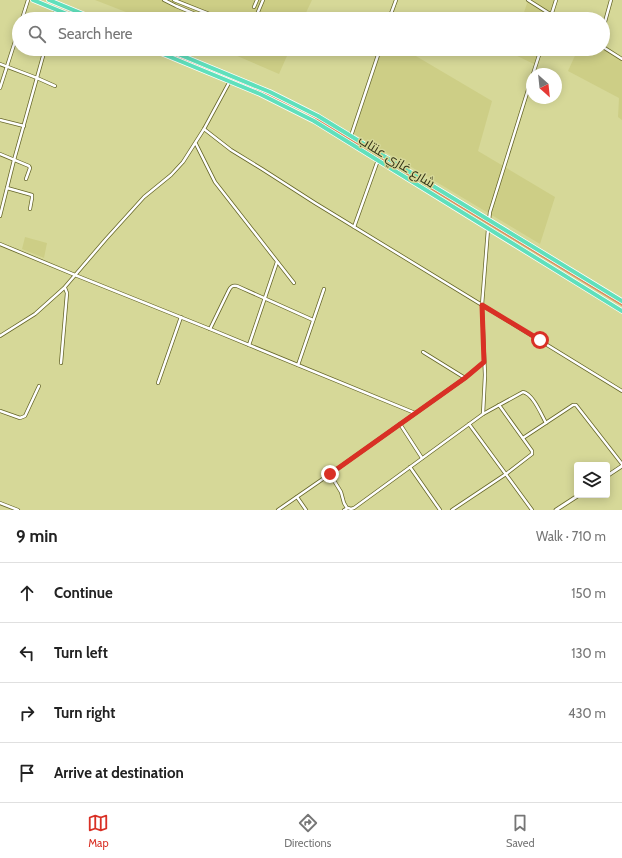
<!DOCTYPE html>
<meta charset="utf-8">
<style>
body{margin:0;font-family:Cabin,Cairo,sans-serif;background:#f6f6f6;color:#222}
.controls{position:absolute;right:12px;bottom:12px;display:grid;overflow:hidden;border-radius:4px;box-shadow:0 2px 10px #0003}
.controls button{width:36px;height:36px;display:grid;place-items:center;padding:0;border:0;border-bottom:1px solid #e0e0e0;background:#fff;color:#222;font:20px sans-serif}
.compass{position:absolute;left:526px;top:68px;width:36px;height:36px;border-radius:50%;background:#fff;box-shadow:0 2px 10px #0003;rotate:153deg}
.stop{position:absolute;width:12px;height:12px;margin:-9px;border:3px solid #d93025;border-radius:50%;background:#fff}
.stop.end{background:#d93025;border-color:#fff;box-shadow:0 1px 4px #0008}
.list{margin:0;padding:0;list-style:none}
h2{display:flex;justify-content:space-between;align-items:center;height:52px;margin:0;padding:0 16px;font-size:17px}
h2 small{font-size:13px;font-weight:400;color:#767676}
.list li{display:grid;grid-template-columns:26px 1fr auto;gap:12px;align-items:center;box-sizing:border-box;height:60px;padding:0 16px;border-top:1px solid #e0e0e0}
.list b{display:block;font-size:15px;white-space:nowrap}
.list em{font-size:13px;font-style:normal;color:#767676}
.icon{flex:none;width:22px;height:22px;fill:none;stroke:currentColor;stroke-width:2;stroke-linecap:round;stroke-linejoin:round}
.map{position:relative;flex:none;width:622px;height:510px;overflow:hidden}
.search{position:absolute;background:#fff;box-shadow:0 2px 10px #0003;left:12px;right:12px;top:12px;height:44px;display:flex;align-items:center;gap:10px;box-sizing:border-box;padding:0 14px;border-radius:22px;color:#767676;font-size:15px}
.sheet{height:292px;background:#fff}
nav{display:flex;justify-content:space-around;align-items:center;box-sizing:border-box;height:56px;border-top:1px solid #e0e0e0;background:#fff;font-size:11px;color:#767676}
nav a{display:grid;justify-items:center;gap:2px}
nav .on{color:#d93025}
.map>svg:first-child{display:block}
.built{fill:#cdce86}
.green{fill:#db8d61}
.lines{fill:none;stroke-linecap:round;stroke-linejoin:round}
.minor-casing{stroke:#666629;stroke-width:4}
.tertiary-casing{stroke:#666629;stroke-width:4.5}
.trunk-casing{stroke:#fff;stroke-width:5.5}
.minor{stroke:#fff;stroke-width:2.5}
.tertiary{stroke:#fff;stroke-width:3}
.trunk{stroke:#60e0bc;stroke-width:4}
.route{stroke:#d93025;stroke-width:5}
.labels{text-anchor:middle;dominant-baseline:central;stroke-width:3;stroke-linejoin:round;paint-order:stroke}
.street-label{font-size:13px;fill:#303016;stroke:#d6d898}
</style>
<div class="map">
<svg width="622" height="510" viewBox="0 0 622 510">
<rect width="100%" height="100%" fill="#d6d898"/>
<!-- built -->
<g class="built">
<polygon points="95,0 312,0 303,19 144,19"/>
<polygon points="528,0 556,0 550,19 522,19"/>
<polygon points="603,47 622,59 622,120 618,117 619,98 568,71 578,49 603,49"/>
<polygon points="221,49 290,49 279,74"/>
<polygon points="382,49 404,49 492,101 478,151 555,197 540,244 403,162 354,134"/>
<polygon points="513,49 541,49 536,65 511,53"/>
<polygon points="25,237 47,243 44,258 22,249"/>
</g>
<!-- green -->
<path class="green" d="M157 49H160C209 69 258 89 306 111L622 304V306L304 112 229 78Z"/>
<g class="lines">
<defs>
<g id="minor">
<polyline points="164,0 176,6 207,19"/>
<polyline points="174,0 222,19"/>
<polyline points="528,0 558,19"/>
<polyline points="254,7 257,0"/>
<polyline points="22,19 28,0"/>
<polyline points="54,19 56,10"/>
<polyline points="255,19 263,0"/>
<polyline points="389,19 396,0"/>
<polyline points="550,19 556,0"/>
<polyline points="603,29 611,0"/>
<polyline points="603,47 622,59"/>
<polyline points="0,64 37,78 55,86"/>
<polyline points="533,74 541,49"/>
<polyline points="0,88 19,29"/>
<polyline points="0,120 24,126"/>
<polyline points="204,129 231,150 262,169 315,203 482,305 622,391"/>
<polyline points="351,136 380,49"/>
<polyline points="196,144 215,182 294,283"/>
<polyline points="0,154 29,166 30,168 26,179"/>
<polyline points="7,188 32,195 32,198 30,209"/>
<polyline points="0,216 14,160 45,49"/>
<polyline points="489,220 490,212 532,77"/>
<polyline points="354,227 378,160"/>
<polyline points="0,244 75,275 210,329 415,413"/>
<path d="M210 329 229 290C231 286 233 285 237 286L313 320"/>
<polyline points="0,336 35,314 64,288 106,239 144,197 171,175 183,162 204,129 230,81"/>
<polyline points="249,345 277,262"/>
<polyline points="423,352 465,378"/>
<polyline points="61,363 67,293 65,288"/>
<polyline points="298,365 324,289"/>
<polyline points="158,383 181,317"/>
<polyline points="0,411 20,418 25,416 39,386"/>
<polyline points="483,414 485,375 482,305 488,229"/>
<polyline points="400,424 422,458"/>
<polyline points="469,424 532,510"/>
<polyline points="523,438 573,405 576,405 622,464"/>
<polyline points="410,467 440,510"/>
<polyline points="330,474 341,492 344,503 347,508"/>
<polyline points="297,497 306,510"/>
<polyline points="0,503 18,510"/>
<polyline points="278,510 330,474 465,378 484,362"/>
<path d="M344 510 348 508 351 509 354 508 483 414 523 392C533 394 541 414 546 423"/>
<polyline points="452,510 506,474 532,454 532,451 499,405"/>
</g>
<g id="tertiary">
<polyline points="607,476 622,466"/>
<polyline points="556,510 579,495"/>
</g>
<g id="trunk">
<polyline points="33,0 79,19"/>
<polyline points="49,0 95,19"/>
<polyline points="151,49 260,94 314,121 622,311"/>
<polyline points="166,49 270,92 318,116 622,301"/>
</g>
</defs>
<!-- minor casing -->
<use href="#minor" class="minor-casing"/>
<!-- tertiary casing -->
<use href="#tertiary" class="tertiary-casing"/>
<!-- trunk casing -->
<use href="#trunk" class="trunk-casing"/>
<!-- minor -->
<use href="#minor" class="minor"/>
<!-- tertiary -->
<use href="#tertiary" class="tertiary"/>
<!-- trunk -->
<use href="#trunk" class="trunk"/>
</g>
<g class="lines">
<!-- route -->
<polyline class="route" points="330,474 465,378 484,362 482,305 540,340"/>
</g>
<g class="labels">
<!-- street labels -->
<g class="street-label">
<text transform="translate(397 161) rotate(32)">شارع غازي عنتاب</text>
</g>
</g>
</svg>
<div class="controls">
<button><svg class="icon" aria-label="layers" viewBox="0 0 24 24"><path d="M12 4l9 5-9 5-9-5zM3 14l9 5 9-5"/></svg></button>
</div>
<svg class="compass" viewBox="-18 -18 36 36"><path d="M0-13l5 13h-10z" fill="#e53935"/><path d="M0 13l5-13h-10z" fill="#767676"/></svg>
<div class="stop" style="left:540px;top:340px"></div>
<div class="stop end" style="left:330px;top:474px"></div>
<div class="search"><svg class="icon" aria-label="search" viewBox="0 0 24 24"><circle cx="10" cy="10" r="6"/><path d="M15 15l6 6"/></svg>Search here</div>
</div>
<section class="sheet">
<h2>9 min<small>Walk · 710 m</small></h2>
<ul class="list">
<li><svg class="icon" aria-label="ahead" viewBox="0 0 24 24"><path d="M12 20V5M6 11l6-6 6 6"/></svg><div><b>Continue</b></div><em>150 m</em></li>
<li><svg class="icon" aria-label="left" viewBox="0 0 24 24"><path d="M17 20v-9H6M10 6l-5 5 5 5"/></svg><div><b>Turn left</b></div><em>130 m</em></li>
<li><svg class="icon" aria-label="right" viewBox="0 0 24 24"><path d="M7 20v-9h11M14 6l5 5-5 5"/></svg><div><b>Turn right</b></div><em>430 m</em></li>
<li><svg class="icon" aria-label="arrive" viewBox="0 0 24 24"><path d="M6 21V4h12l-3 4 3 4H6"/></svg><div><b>Arrive at destination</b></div></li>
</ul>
</section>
<nav>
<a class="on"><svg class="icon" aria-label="map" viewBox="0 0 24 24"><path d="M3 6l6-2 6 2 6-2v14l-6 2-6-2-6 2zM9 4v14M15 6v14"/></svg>Map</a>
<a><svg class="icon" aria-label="directions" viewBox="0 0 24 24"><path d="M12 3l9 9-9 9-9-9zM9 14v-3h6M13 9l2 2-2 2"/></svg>Directions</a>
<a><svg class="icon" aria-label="saved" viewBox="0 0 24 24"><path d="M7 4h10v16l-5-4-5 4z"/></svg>Saved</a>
</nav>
